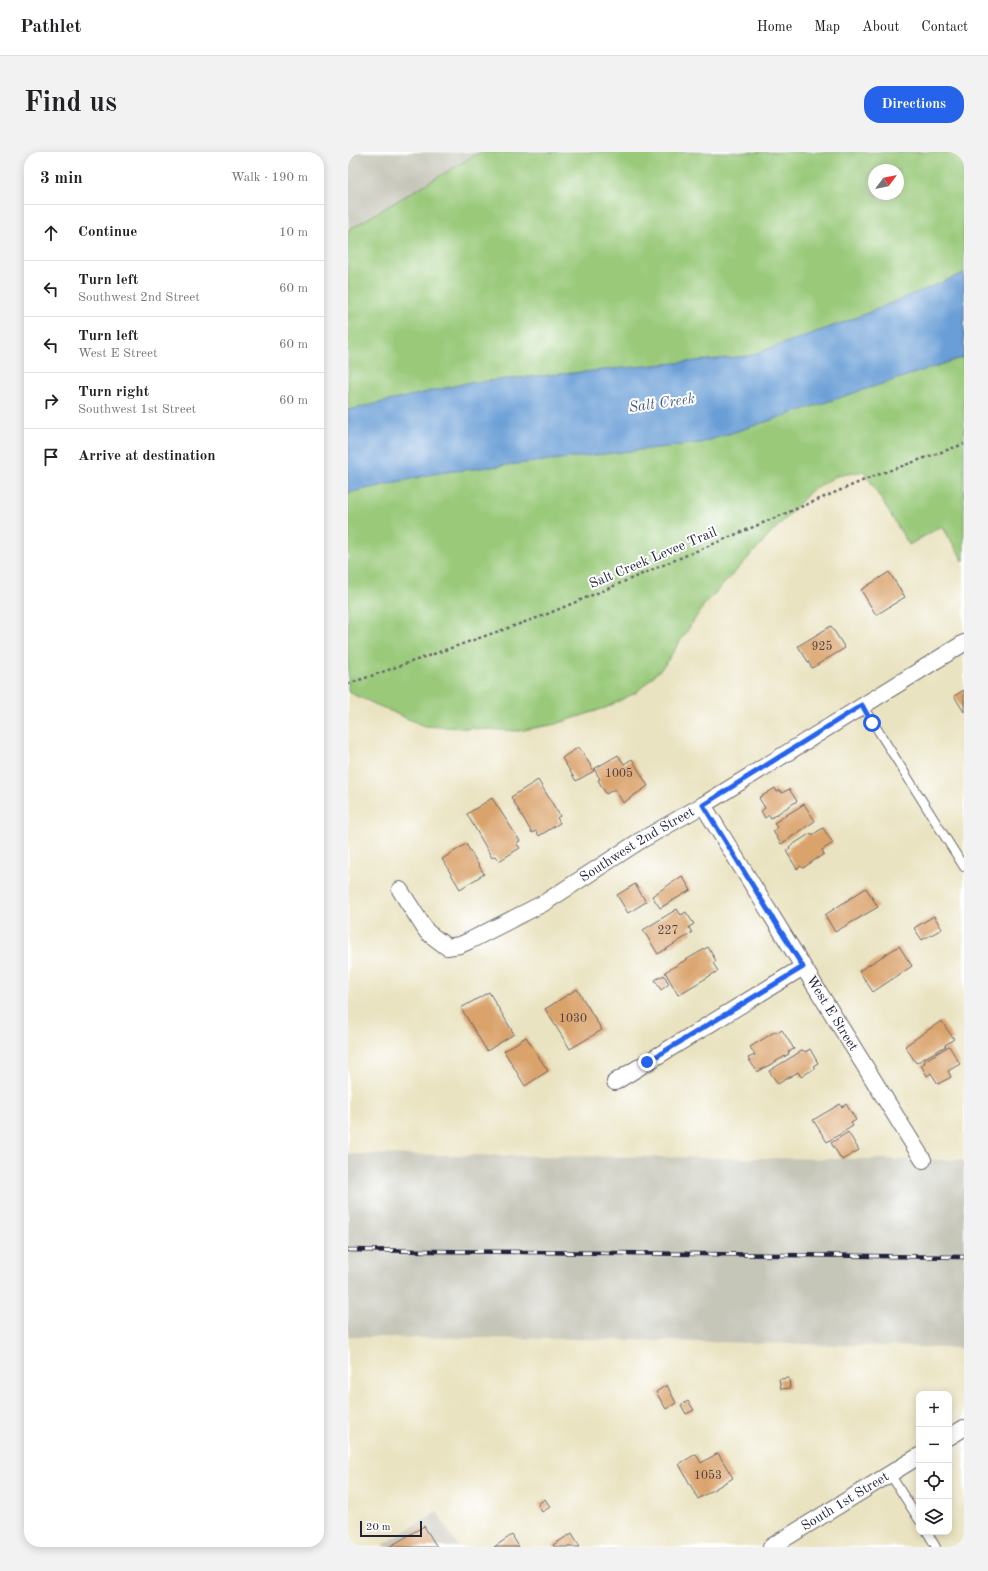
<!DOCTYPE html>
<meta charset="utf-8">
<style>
body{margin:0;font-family:"Old Standard TT",serif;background:#f2f2f2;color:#202124}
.controls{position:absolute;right:12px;bottom:12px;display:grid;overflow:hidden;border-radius:8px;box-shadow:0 2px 10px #0003}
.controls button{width:36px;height:36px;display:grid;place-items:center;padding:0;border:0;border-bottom:1px solid #e0e0e0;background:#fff;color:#202124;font:20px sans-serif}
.compass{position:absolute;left:520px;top:12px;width:36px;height:36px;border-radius:50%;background:#fff;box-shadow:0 2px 10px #0003;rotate:58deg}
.scale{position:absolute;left:12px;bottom:10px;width:62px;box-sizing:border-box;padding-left:4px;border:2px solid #22223b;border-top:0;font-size:11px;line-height:14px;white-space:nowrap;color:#22223b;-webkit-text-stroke:3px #fff;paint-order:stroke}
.stop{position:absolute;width:12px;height:12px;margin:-9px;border:3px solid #2563eb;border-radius:50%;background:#fff}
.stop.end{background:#2563eb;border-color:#fff;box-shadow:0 1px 4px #0008}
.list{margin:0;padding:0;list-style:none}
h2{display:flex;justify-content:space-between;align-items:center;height:52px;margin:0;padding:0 16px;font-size:17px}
h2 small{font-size:13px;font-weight:400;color:#757577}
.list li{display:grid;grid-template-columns:26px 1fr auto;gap:12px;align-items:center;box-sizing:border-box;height:56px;padding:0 16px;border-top:1px solid #e0e0e0}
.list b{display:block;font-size:15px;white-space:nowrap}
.list p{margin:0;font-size:13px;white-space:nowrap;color:#757577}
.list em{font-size:13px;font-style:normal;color:#757577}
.icon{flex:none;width:22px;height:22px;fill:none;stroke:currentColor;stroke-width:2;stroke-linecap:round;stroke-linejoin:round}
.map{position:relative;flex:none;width:616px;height:1395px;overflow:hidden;border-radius:16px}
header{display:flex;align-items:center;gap:24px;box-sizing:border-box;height:56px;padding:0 20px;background:#fff;border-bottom:1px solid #e0e0e0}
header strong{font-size:19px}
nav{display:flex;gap:22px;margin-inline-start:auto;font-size:14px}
.intro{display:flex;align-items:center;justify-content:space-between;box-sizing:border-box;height:96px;padding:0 24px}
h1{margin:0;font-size:28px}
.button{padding:10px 18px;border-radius:16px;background:#2563eb;color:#fff;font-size:14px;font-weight:700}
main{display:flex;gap:24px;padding:0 24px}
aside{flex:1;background:#fff;border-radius:16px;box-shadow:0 2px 10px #0003}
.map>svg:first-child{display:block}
.industrial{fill:#c5c5b8}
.green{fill:#99c979;stroke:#5e765a;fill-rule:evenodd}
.water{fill:#699ed6;stroke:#466088}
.building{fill:#daa36c}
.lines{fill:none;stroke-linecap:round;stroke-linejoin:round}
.service-casing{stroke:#68666a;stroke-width:10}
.minor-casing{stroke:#68666a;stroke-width:18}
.path{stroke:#68666a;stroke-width:2.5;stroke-dasharray:3 3;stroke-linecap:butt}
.service{stroke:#fff;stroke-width:8}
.minor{stroke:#fff;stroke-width:16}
.rail-casing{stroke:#22223b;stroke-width:4.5}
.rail{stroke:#fff;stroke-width:3;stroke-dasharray:9;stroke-linecap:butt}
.route{stroke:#2563eb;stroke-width:5}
.labels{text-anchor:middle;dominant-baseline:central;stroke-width:4;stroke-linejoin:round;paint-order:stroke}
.number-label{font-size:12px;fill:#504247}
.street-label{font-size:14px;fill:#22223b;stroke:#fff}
.water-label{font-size:15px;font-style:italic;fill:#425a81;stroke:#fff}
</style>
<header>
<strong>Pathlet</strong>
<nav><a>Home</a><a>Map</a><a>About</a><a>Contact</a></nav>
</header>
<div class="intro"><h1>Find us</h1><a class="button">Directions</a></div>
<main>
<aside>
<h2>3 min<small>Walk · 190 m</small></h2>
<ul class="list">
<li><svg class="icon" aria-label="ahead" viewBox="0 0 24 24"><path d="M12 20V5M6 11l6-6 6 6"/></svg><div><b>Continue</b></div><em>10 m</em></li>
<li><svg class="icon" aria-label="left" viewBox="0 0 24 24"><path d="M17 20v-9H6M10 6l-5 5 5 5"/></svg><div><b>Turn left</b><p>Southwest 2nd Street</p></div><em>60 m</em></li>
<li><svg class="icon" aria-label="left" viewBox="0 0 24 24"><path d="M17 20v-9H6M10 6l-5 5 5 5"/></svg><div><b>Turn left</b><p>West E Street</p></div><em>60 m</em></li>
<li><svg class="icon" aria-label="right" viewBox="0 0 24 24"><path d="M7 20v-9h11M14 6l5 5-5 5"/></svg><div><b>Turn right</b><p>Southwest 1st Street</p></div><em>60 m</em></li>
<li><svg class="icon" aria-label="arrive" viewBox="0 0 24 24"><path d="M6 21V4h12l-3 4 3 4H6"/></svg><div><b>Arrive at destination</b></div></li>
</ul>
</aside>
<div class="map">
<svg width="616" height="1395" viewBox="0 0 616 1395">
<rect width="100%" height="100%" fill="#fff"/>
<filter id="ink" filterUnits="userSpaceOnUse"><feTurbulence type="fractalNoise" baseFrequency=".025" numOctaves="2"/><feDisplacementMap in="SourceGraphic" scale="8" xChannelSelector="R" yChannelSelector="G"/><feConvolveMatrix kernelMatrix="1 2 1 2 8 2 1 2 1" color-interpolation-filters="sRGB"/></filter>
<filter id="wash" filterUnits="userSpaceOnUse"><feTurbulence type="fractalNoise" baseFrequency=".012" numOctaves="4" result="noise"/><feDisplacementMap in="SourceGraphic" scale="16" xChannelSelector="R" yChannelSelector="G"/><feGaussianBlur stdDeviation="0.9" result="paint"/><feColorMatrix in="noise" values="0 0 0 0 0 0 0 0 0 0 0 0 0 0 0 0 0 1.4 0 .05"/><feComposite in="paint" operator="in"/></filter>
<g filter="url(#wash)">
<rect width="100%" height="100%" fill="#eae3c1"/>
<!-- industrial -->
<g class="industrial">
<polygon points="0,0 132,0 0,78"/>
<polygon points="0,1002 616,1008 616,1196 233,1187 0,1185"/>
<polygon points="89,1360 110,1395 36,1395 35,1393"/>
</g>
<!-- green -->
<path class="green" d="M132 0H616V410L594 374 561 393 516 319 488 324 463 339 356 453 316 514 289 540 257 556 208 572 170 579 76 574 0 540V78ZM526 18H550V42H526Z"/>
<!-- water -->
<polygon class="water" points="616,121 616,205 598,211 353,291 90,321 0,341 0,258 119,231 400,204 502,168"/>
<g id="blocks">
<!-- building -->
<g class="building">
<polygon points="541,420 557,445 528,463 513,438"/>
<polygon points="483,474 497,496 464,516 450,494"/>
<polygon points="616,538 616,560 606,544"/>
<polygon points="231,595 246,619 228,629 214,606"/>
<polygon points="270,603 276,612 284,607 300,634 275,651 267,637 258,642 250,628 252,627 246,617"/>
<polygon points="190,628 212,664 209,666 212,671 191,684 188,679 184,681 163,645"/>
<polygon points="427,636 429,640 432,638 434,641 441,637 449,649 423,666 421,663 417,666 413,659 417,656 411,646"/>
<polygon points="144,646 172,689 168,691 172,696 151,709 147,704 144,706 119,662"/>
<polygon points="456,652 467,669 433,692 425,679 429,676 426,671"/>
<polygon points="475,676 485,691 474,698 476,702 455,716 453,714 449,717 438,699 442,697 441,695 463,681 464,683"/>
<polygon points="118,692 136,722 112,737 94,707"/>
<polygon points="334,724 343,738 312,756 304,744"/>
<polygon points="287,732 298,750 280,761 269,743"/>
<polygon points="518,736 530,755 487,780 477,763"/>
<polygon points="329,757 333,763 338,760 346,772 341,775 344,781 310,802 295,778"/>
<polygon points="586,764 594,777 574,788 566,776"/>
<polygon points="551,794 564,814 525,840 511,819"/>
<polygon points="360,795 368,809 365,811 370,819 330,843 317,820"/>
<polygon points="316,823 321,832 313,838 307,828"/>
<polygon points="229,837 254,878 222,897 197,857"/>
<polygon points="141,840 166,882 139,899 113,856"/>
<polygon points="593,869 606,887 597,893 598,894 568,911 557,894"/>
<polygon points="434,878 446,897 440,900 441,902 409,920 400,906 407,903 402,895 428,879 429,881"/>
<polygon points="178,885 200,919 177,934 156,899"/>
<polygon points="601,894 612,912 600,919 603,925 590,932 583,921 579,924 573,913 577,911 576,909"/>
<polygon points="462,897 470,911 465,914 467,916 453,925 450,920 430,932 421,919 455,898 457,900"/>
<polygon points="492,952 494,955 498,952 508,968 503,971 505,974 479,990 465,968"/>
<polygon points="500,980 511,998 494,1008 483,991"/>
<polygon points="441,1226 442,1236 433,1237 431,1227"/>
<polygon points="319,1233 328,1251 318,1257 308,1240"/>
<polygon points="340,1249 346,1258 338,1262 333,1253"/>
<polygon points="370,1301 385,1326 350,1347 331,1312 348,1302 353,1311"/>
<polygon points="197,1347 202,1355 194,1360 190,1352"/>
<polygon points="76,1374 89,1395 41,1395"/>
<polygon points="224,1381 232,1395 207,1395 205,1393"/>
<polygon points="164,1383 171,1395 146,1395"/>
</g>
</g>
</g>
<g filter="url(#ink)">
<use href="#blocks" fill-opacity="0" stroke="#68666a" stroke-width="1"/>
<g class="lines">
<defs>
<g id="service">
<polyline points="514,553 616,715"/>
<polyline points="542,1322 571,1368"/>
<polyline points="579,1380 588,1395"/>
</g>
<g id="minor">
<path id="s1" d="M355 653 575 1008"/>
<path id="s2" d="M52 738 79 780 99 795 112 793 121 789 196 751 290 690 355 653 616 491"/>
<polyline points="267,930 455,815"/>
<polyline points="601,1285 616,1276"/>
<path id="s3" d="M423 1395 571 1304"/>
</g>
</defs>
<!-- service casing -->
<use href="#service" class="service-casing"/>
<!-- minor casing -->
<use href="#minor" class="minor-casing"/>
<!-- path -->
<polyline class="path" points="0,532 197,463 526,324 616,292"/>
<!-- service -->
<use href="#service" class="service"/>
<!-- minor -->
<use href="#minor" class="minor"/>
<defs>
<polyline id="rail" points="0,1098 616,1105"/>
</defs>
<!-- rail casing -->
<use href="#rail" class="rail-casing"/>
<!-- rail -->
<use href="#rail" class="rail"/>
</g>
</g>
<g class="lines" filter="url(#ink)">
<!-- route -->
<polyline class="route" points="299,910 455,815 355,653 514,553 524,571"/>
</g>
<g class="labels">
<!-- number labels -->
<g class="number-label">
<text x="474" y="495">925</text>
<text x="271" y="622">1005</text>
<text x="320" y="779">227</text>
<text x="225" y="867">1030</text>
<text x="360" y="1324">1053</text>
</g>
<!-- street labels -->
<g class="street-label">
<text transform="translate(305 406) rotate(-23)">Salt Creek Levee Trail</text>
<text stroke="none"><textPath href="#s2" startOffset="292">Southwest 2nd Street</textPath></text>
<text stroke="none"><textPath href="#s1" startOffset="245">West E Street</textPath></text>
<text stroke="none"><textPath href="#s3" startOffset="87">South 1st Street</textPath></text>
</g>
<!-- water labels -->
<g class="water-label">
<text transform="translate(314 252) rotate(-8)">Salt Creek</text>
</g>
</g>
</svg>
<div class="controls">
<button>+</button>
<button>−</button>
<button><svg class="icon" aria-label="locate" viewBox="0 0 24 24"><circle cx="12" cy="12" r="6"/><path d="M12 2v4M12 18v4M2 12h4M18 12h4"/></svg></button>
<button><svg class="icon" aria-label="layers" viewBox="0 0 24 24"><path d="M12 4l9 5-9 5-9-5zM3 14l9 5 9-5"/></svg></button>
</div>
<svg class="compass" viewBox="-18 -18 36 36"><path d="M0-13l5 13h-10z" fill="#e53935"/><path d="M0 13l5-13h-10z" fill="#757577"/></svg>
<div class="scale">20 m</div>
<div class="stop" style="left:524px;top:571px"></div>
<div class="stop end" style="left:299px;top:910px"></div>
</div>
</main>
